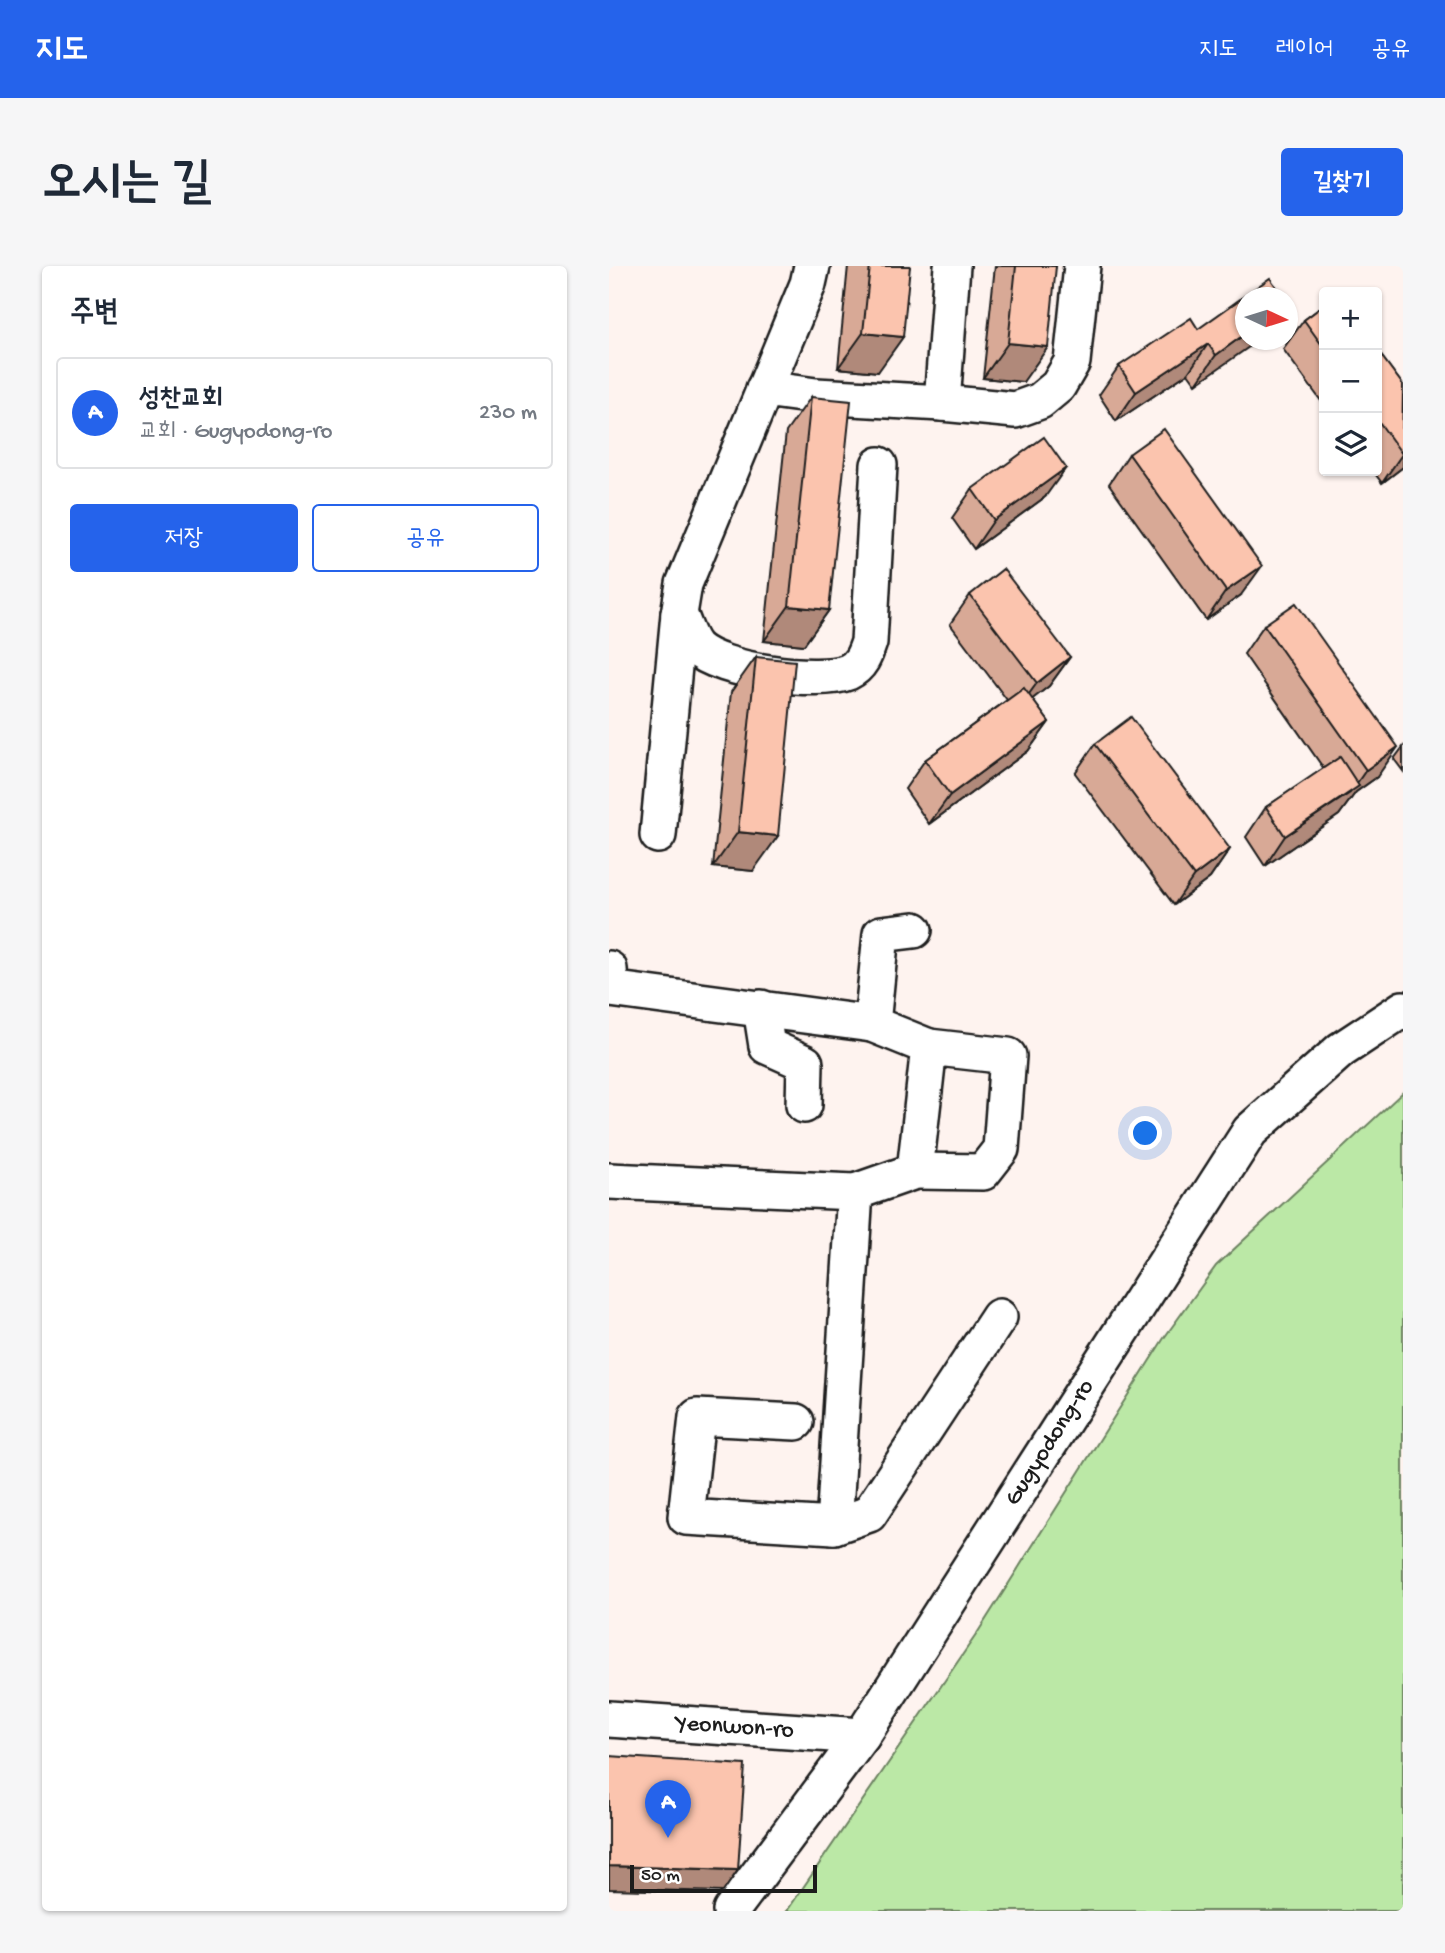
<!DOCTYPE html>
<html lang="ko">
<meta charset="utf-8">
<style>
body{margin:0;font-family:"Gochi Hand","Poor Story",sans-serif;background:#f6f6f7;color:#1f2937}
.controls{position:absolute;right:21px;top:21px;display:grid;overflow:hidden;border-radius:7px;box-shadow:0 2px 5px #0004}
.controls button{width:63px;height:63px;display:grid;place-items:center;padding:0;border:0;border-bottom:2px solid #e0e1e3;background:#fff;color:#1f2937;font:35px sans-serif}
.compass{position:absolute;left:626px;top:21px;width:63px;height:63px;border-radius:50%;background:#fff;box-shadow:0 2px 5px #0004;rotate:94deg}
.scale{position:absolute;left:21px;bottom:18px;width:187px;box-sizing:border-box;padding-left:7px;border:4px solid #1c1c1c;border-top:0;font-size:19px;line-height:24px;white-space:nowrap;color:#1c1c1c;-webkit-text-stroke:5px #fff;paint-order:stroke}
.you{position:absolute;left:537px;top:868px;width:24px;height:24px;margin:-18px;border:5px solid #fff;border-radius:50%;background:#1a73e8;box-shadow:0 0 0 10px #1a73e833}
.badge{display:grid;place-items:center;width:46px;height:46px;border-radius:50%;background:#2563eb;color:#fff;font-size:23px;font-weight:700}
.pin{position:absolute;translate:-50% -58px;filter:drop-shadow(0 2px 4px #0008)}
.pin::after{content:'';position:absolute;top:37px;width:24px;height:21px;background:inherit;clip-path:polygon(0 0,100% 0,50% 100%)}
.list{margin:0;padding:0;list-style:none}
h2{display:flex;justify-content:space-between;align-items:center;height:91px;margin:0;padding:0 28px;font-size:30px}
h2 small{font-size:23px;font-weight:400;color:#747a83}
.list li{display:grid;grid-template-columns:46px 1fr auto;gap:21px;align-items:center;box-sizing:border-box;height:112px;margin:0 14px 14px;padding:0 14px;border:2px solid #e0e1e3;border-radius:7px}
.list b{display:block;font-size:26px;white-space:nowrap}
.list p{margin:0;font-size:23px;white-space:nowrap;color:#747a83}
.list em{font-size:23px;font-style:normal;color:#747a83}
.actions{display:flex;gap:14px;padding:21px 28px}
.actions a{flex:1;padding:16px 0;border:2px solid #2563eb;border-radius:7px;text-align:center;font-size:24px;color:#2563eb}
.actions .main{background:#2563eb;color:#fff}
.icon{flex:none;width:38px;height:38px;fill:none;stroke:currentColor;stroke-width:2;stroke-linecap:round;stroke-linejoin:round}
.map{position:relative;flex:none;width:794px;height:1645px;overflow:hidden;border-radius:7px}
header{display:flex;align-items:center;gap:42px;box-sizing:border-box;height:98px;padding:0 35px;background:#2563eb;color:#fff}
header strong{font-size:33px}
nav{display:flex;gap:38px;margin-inline-start:auto;font-size:24px}
.intro{display:flex;align-items:center;justify-content:space-between;box-sizing:border-box;height:168px;padding:0 42px}
h1{margin:0;font-size:49px}
.button{padding:18px 32px;border-radius:7px;background:#2563eb;color:#fff;font-size:24px;font-weight:700}
main{display:flex;gap:42px;padding:0 42px}
aside{flex:1;background:#fff;border-radius:7px;box-shadow:0 2px 5px #0004}
.map>svg:first-child{display:block}
.green{fill:#bbe8a6;stroke:#6c8261;stroke-width:2}
.lines{fill:none;stroke-linecap:round;stroke-linejoin:round}
.minor-casing{stroke:#1c1c1c;stroke-width:40}
.minor{stroke:#fff;stroke-width:35}
.wall{fill:#d8a996;stroke:#1c1c1c;stroke-width:2}
.shaded-wall{fill:#b0897a;stroke:#1c1c1c;stroke-width:2}
.building{fill:#fbc4ae;stroke:#1c1c1c;stroke-width:2}
.labels{text-anchor:middle;dominant-baseline:central;stroke-width:7;stroke-linejoin:round;paint-order:stroke}
.street-label{font-size:24px;fill:#1c1c1c;stroke:#fff}
</style>
<header>
<strong>지도</strong>
<nav><a>지도</a><a>레이어</a><a>공유</a></nav>
</header>
<div class="intro"><h1>오시는 길</h1><a class="button">길찾기</a></div>
<main>
<aside>
<h2>주변<small></small></h2>
<ul class="list">
<li><span class="badge">A</span><div><b>성찬교회</b><p>교회 · Gugyodong-ro</p></div><em>230 m</em></li>
</ul>
<div class="actions"><a class="main">저장</a><a>공유</a></div>
</aside>
<div class="map">
<svg width="794" height="1645" viewBox="0 0 794 1645">
<rect width="100%" height="100%" fill="#fef3ef"/>
<filter id="ink" filterUnits="userSpaceOnUse"><feTurbulence type="fractalNoise" baseFrequency=".0143" numOctaves="2"/><feDisplacementMap in="SourceGraphic" scale="14" xChannelSelector="R" yChannelSelector="G"/><feConvolveMatrix kernelMatrix="1 2 1 2 8 2 1 2 1" color-interpolation-filters="sRGB"/></filter>
<g filter="url(#ink)">
<!-- green -->
<polygon class="green" points="794,826 794,1645 178,1645 367,1369 555,1072 607,1000"/>
<g class="lines">
<defs>
<g id="minor">
<polyline points="155,123 207,130 333,137 406,144 431,135 449,120 463,96 473,0"/>
<polyline points="333,137 343,0"/>
<path d="M70 348C75 358 79 374 87 382 110 405 210 418 239 406 252 400 256 388 260 376L270 199"/>
<polyline points="49,569 70,348 75,318 199,18 203,0"/>
<polyline points="0,703 1,723 263,758"/>
<polyline points="152,742 158,780 196,797 195,839"/>
<polyline points="306,905 374,906 392,883 399,790 320,781"/>
<polyline points="0,915 246,926 306,905 320,781 263,758 272,668 305,664"/>
<polyline points="187,1156 88,1151 77,1251 225,1260 260,1248 390,1051"/>
<polyline points="225,1260 246,926"/>
<path id="s1" d="M0 1453 253 1470"/>
<path id="s2" d="M122 1645 253 1470 641 865 732 784 794 743"/>
</g>
</defs>
<!-- minor casing -->
<use href="#minor" class="minor-casing"/>
<!-- minor -->
<use href="#minor" class="minor"/>
</g>
<!-- wall -->
<g class="wall">
<polygon points="239,0 301,0 269,106 229,102"/>
<polygon points="386,0 447,0 414,116 374,112"/>
<polygon points="715,39 715,139 674,83 695,54"/>
<polygon points="589,63 636,74 587,118 579,107 507,155 490,129 510,100"/>
<polygon points="768,84 794,119 794,201 773,217 764,205 768,205"/>
<polygon points="202,131 220,344 195,379 155,375 177,166"/>
<polygon points="520,188 632,329 597,354 500,218"/>
<polygon points="363,223 436,231 365,283 343,252"/>
<polygon points="361,329 461,391 440,420 423,433 440,456 419,485 320,558 296,523 316,494 398,434 341,358"/>
<polygon points="655,359 768,511 747,526 730,549 656,600 637,571 657,541 715,503 635,388"/>
<polygon points="147,391 144,605 104,601 122,426"/>
<polygon points="486,478 621,583 601,612 565,639 466,507"/>
<polygon points="794,481 794,505 785,493"/>
</g>
<!-- shaded-wall -->
<g class="shaded-wall">
<polygon points="254,67 294,71 269,106 229,102"/>
<polygon points="636,68 636,74 650,74 587,118 607,89"/>
<polygon points="399,77 439,81 414,116 374,112"/>
<polygon points="599,78 579,107 507,155 527,126"/>
<polygon points="794,187 794,201 773,217"/>
<polygon points="457,202 436,231 365,283 385,254"/>
<polygon points="653,300 632,329 597,354 617,325"/>
<polygon points="180,340 220,344 195,379 155,375"/>
<polygon points="461,391 440,420 407,446 428,417"/>
<polygon points="440,456 419,485 320,558 341,529"/>
<polygon points="789,481 768,511 747,526 730,549 656,600 676,570 741,527 757,504"/>
<polygon points="129,566 169,570 144,605 104,601"/>
<polygon points="621,583 601,612 565,639 585,610"/>
<polygon points="0,1600 129,1604 114,1626 0,1623"/>
</g>
<!-- building -->
<g class="building">
<polygon points="261,0 301,0 294,71 254,67"/>
<polygon points="407,0 447,0 439,81 399,77"/>
<polygon points="661,12 675,32 636,32 636,68 607,89 599,78 527,126 510,100 582,52 589,63"/>
<polygon points="715,39 715,82 695,54"/>
<polygon points="768,84 794,119 793,188 768,153"/>
<polygon points="202,131 242,135 220,344 180,340"/>
<polygon points="555,163 653,300 617,325 520,188"/>
<polygon points="435,171 457,202 385,254 363,223"/>
<polygon points="394,303 461,391 428,417 361,329"/>
<polygon points="687,337 789,481 757,504 655,359"/>
<polygon points="147,391 186,395 169,570 129,566"/>
<polygon points="415,422 440,456 341,529 316,494"/>
<polygon points="522,451 621,583 585,610 486,478"/>
<polygon points="731,491 750,520 676,570 657,541"/>
<polygon points="0,1490 136,1499 129,1604 0,1600"/>
</g>
</g>
<g class="labels">
<!-- street labels -->
<g class="street-label">
<text stroke="none"><textPath href="#s2" startOffset="567">Gugyodong-ro</textPath></text>
<text stroke="none"><textPath href="#s1" startOffset="126">Yeonwon-ro</textPath></text>
</g>
</g>
</svg>
<div class="controls">
<button>+</button>
<button>−</button>
<button><svg class="icon" aria-label="layers" viewBox="0 0 24 24"><path d="M12 4l9 5-9 5-9-5zM3 14l9 5 9-5"/></svg></button>
</div>
<svg class="compass" viewBox="-18 -18 36 36"><path d="M0-13l5 13h-10z" fill="#e53935"/><path d="M0 13l5-13h-10z" fill="#747a83"/></svg>
<div class="scale">50 m</div>
<div class="you"></div>
<div class="pin badge" style="left:59px;top:1572px">A</div>
</div>
</main>
